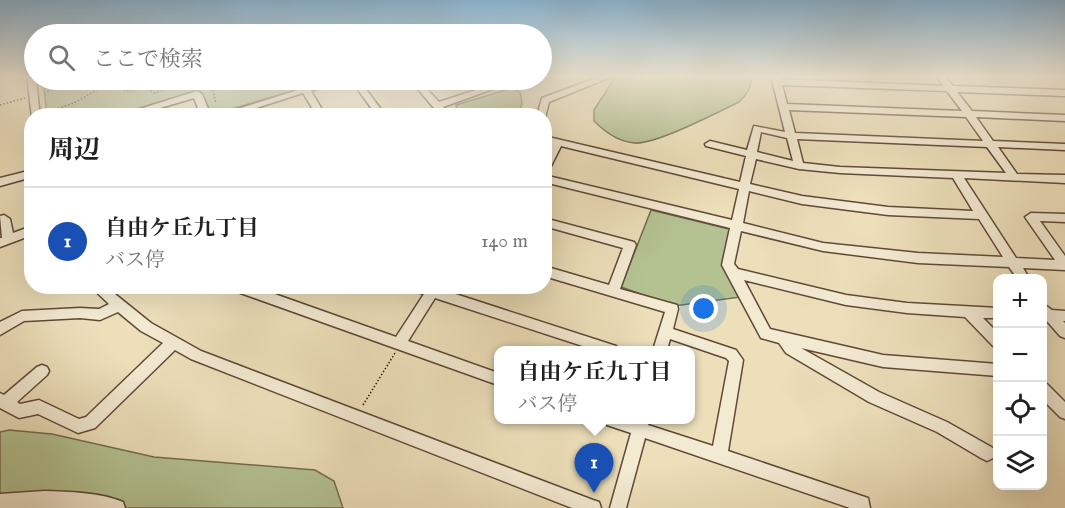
<!DOCTYPE html>
<html lang="ja">
<meta charset="utf-8">
<style>
body{margin:0;font-family:"IM FELL English","Noto Serif JP",serif;background:#f2f2f2;color:#222}
.controls{position:absolute;right:18px;bottom:18px;display:grid;overflow:hidden;border-radius:12px;box-shadow:0 6px 24px #0002}
.controls button{width:54px;height:54px;display:grid;place-items:center;padding:0;border:0;border-bottom:2px solid #e0e0e0;background:#fff;color:#222;font:30px sans-serif}
.you{position:absolute;left:704px;top:309px;width:21px;height:21px;margin:-15px;border:4px solid #fff;border-radius:50%;background:#1a73e8;box-shadow:0 0 0 9px #1a73e833}
.badge{display:grid;place-items:center;width:39px;height:39px;border-radius:50%;background:#d93025;color:#fff;font-size:20px;font-weight:700}
.pin{position:absolute;translate:-50% -50px;filter:drop-shadow(0 2px 3px #0008)}
.pin::after{content:'';position:absolute;top:32px;width:21px;height:18px;background:inherit;clip-path:polygon(0 0,100% 0,50% 100%)}
.popup{position:absolute;left:494px;top:346px;width:201px;height:78px;box-sizing:border-box;display:grid;place-content:center;border-radius:12px;background:#fff;filter:drop-shadow(0 2px 4px #0005);font-size:20px;white-space:nowrap;color:#767676}
.popup b{font-size:22px;color:#222}
.popup::after{content:'';position:absolute;left:50%;top:100%;margin-left:-12px;border:12px solid transparent;border-top-color:#fff}
.list{margin:0;padding:0;list-style:none}
h2{display:flex;justify-content:space-between;align-items:center;height:78px;margin:0;padding:0 24px;font-size:26px}
h2 small{font-size:20px;font-weight:400;color:#767676}
.list li{display:grid;grid-template-columns:39px 1fr auto;gap:18px;align-items:center;box-sizing:border-box;height:108px;padding:0 24px;border-top:2px solid #e0e0e0}
.list b{display:block;font-size:22px;white-space:nowrap}
.list p{margin:0;font-size:20px;white-space:nowrap;color:#767676}
.list em{font-size:20px;font-style:normal;color:#767676}
.icon{flex:none;width:33px;height:33px;fill:none;stroke:currentColor;stroke-width:2;stroke-linecap:round;stroke-linejoin:round}
.map{position:relative;flex:none;width:1065px;height:508px;overflow:hidden}
.search{position:absolute;background:#fff;box-shadow:0 6px 24px #0002;left:24px;top:24px;width:528px;height:66px;display:flex;align-items:center;gap:15px;box-sizing:border-box;padding:0 21px;border-radius:33px;color:#767676;font-size:22px}
.panel{position:absolute;background:#fff;box-shadow:0 6px 24px #0002;left:24px;top:108px;width:528px;height:186px;border-radius:24px}
.map>svg:first-child{display:block}
.green{fill:#b4c292;stroke:#726c50;stroke-width:1.5}
.lines{fill:none;stroke-linecap:round;stroke-linejoin:round}
.minor-casing{stroke:#604938;stroke-width:3}
.path{stroke:#31170d;stroke-width:1.5;stroke-dasharray:1.5 2;stroke-linecap:butt}
.minor{fill:#f3ead2;fill-rule:evenodd}
</style>
<div class="map">
<svg width="1065" height="508" viewBox="0 0 1065 508">
<rect width="100%" height="100%" fill="#ecdfba"/>
<filter id="stains"><feTurbulence type="fractalNoise" baseFrequency=".00333" numOctaves="4"/><feColorMatrix values="0 0 0 0 .2 0 0 0 0 .09 0 0 0 0 .02 0 0 0 .5 -.17"/></filter>
<radialGradient id="worn" r=".72"><stop offset=".6" stop-color="#630" stop-opacity="0"/><stop offset="1" stop-color="#630" stop-opacity=".3"/></radialGradient>
<!-- green -->
<g class="green">
<path d="M616 76H751C753 85 746 96 739 102 716 113 657 144 635 143 619 142 605 132 594 121V110Z"/>
<polygon points="43,80 330,80 211,115 200,92 117,116 47,115"/>
<polygon points="512,88 520,92 522,103 519,115 461,115 457,112 456,105"/>
<polygon points="651,210 733,230 725,265 741,297 674,306 621,287"/>
<polygon points="9,430 52,434 154,457 315,470 334,481 343,508 35,508 0,495 0,432"/>
</g>
<g class="lines">
<defs>
<g id="minor">
<polygon points="27,76 34,76 36,80 40,116 32,116 32,118"/>
<polygon points="602,76 613,76 549,102 545,118 544,116 537,116 542,98"/>
<path d="M771 76H779L780 79 943 86 937 76H945L953 86 1065 90V96L957 92 972 111 1065 115V121L976 117 993 141 1065 144V150L998 147 1017 174 1065 175V183L964 178 1016 258 1055 260 1025 217 1031 213 1065 214V222L1040 221 1065 256V270L1023 268 1029 278H1017L1009 267 918 263 823 251 741 231 734 264 738 269 846 295 907 303 998 308V318H983L998 333V348L993 346 965 317 907 313 846 305 744 280 770 329 883 355 998 364V376L883 367 801 348 879 392 947 422 993 448 995 453 993 458 987 461 981 458 937 432 869 402 786 353 779 343 761 338 722 265 730 228 544 182V175L732 220 739 189 561 146 549 170 544 173V159L552 144 544 142V136L740 182 746 156 706 146 705 144 710 141 747 150 754 126 785 132ZM782 85 947 91 962 111 787 104ZM789 110 966 117 983 141 795 133ZM761 132 787 138 793 161 757 152ZM797 139 987 147 1006 173 840 167 803 163ZM756 159 799 169 840 173 953 178 973 211 888 207 802 196 750 184ZM749 191 802 204 888 215 979 219 1003 257 918 253 823 243 743 223Z"/>
<polygon points="330,80 342,80 311,91 326,116 317,116 303,93 231,116 215,116"/>
<polygon points="351,80 359,80 386,116 377,116"/>
<polygon points="410,80 418,80 439,102 507,80 518,80 443,107 453,116 439,114"/>
<polygon points="197,91 202,94 211,116 201,116 194,98 133,116 117,116"/>
<polygon points="32,170 32,177 0,186 0,178"/>
<polygon points="4,215 10,219 13,233 32,226 32,235 0,247 0,238 2,238 0,216"/>
<polygon points="544,218 634,242 636,245 620,289 677,305 678,309 673,329 736,350 743,360 728,451 862,496 868,498 870,508 850,508 645,438 626,508 610,508 631,433 607,425 605,420 649,420 648,425 713,446 729,361 726,358 670,339 667,350 653,350 665,312 544,276 544,266 609,285 623,248 544,226"/>
<polygon points="90,286 105,286 151,323 201,351 593,500 599,502 601,508 572,508 191,359 175,350 95,428 78,433 38,414 19,418 0,408 0,393 4,395 37,367 42,365 47,367 49,371 47,375 17,402 20,404 39,400 79,419 86,417 163,343 141,331 118,312 100,320 80,318 24,321 0,335 0,322 22,311 80,308 99,309 109,304"/>
<polygon points="230,286 252,286 396,337 424,294 410,290 408,286 441,286 440,289 616,346 618,350 595,350 435,298 408,341 498,373 498,385 232,290"/>
<polygon points="1042,303 1052,310 1065,311 1065,321 1063,321 1065,323 1065,338 1060,336 1046,320 1042,320"/>
<polygon points="1042,383 1047,384 1065,402 1065,419 1060,417 1042,399"/>
<path d="M44 491C70 492 99 492 123 502L125 508H0V494Z"/>
</g>
</defs>
<!-- minor casing -->
<use href="#minor" class="minor-casing"/>
<!-- path -->
<g class="path">
<polyline points="68,80 80,84 101,80"/>
<polyline points="191,80 196,85"/>
<polyline points="210,80 216,103"/>
<polyline points="44,93 70,82"/>
<polyline points="0,105 25,98"/>
<polyline points="45,113 74,103 109,83 126,91 145,88 155,93 173,87 170,80"/>
<polyline points="363,405 395,353"/>
</g>
<!-- minor -->
<use href="#minor" class="minor"/>
</g>
<!-- sky -->
<linearGradient id="sky" x2="0" y2="1"><stop stop-color="#89b6d5"/><stop offset="0.52" stop-color="#f6f1e0"/><stop offset="1" stop-color="#f6f1e0" stop-opacity="0"/></linearGradient>
<rect width="1065" height="147" fill="url(#sky)"/>
<rect width="100%" height="100%" filter="url(#stains)"/>
<rect width="100%" height="100%" fill="url(#worn)"/>
</svg>
<div class="controls">
<button>+</button>
<button>−</button>
<button><svg class="icon" aria-label="locate" viewBox="0 0 24 24"><circle cx="12" cy="12" r="6"/><path d="M12 2v4M12 18v4M2 12h4M18 12h4"/></svg></button>
<button><svg class="icon" aria-label="layers" viewBox="0 0 24 24"><path d="M12 4l9 5-9 5-9-5zM3 14l9 5 9-5"/></svg></button>
</div>
<div class="you"></div>
<div class="pin badge" style="left:594px;top:493px;background:#1a4fb4">1</div>
<div class="popup"><b>自由ケ丘九丁目</b>バス停</div>
<div class="search"><svg class="icon" aria-label="search" viewBox="0 0 24 24"><circle cx="10" cy="10" r="6"/><path d="M15 15l6 6"/></svg>ここで検索</div>
<section class="panel">
<h2>周辺<small></small></h2>
<ul class="list">
<li><span class="badge" style="background:#1a4fb4">1</span><div><b>自由ケ丘九丁目</b><p>バス停</p></div><em>140 m</em></li>
</ul>
</section>
</div>
